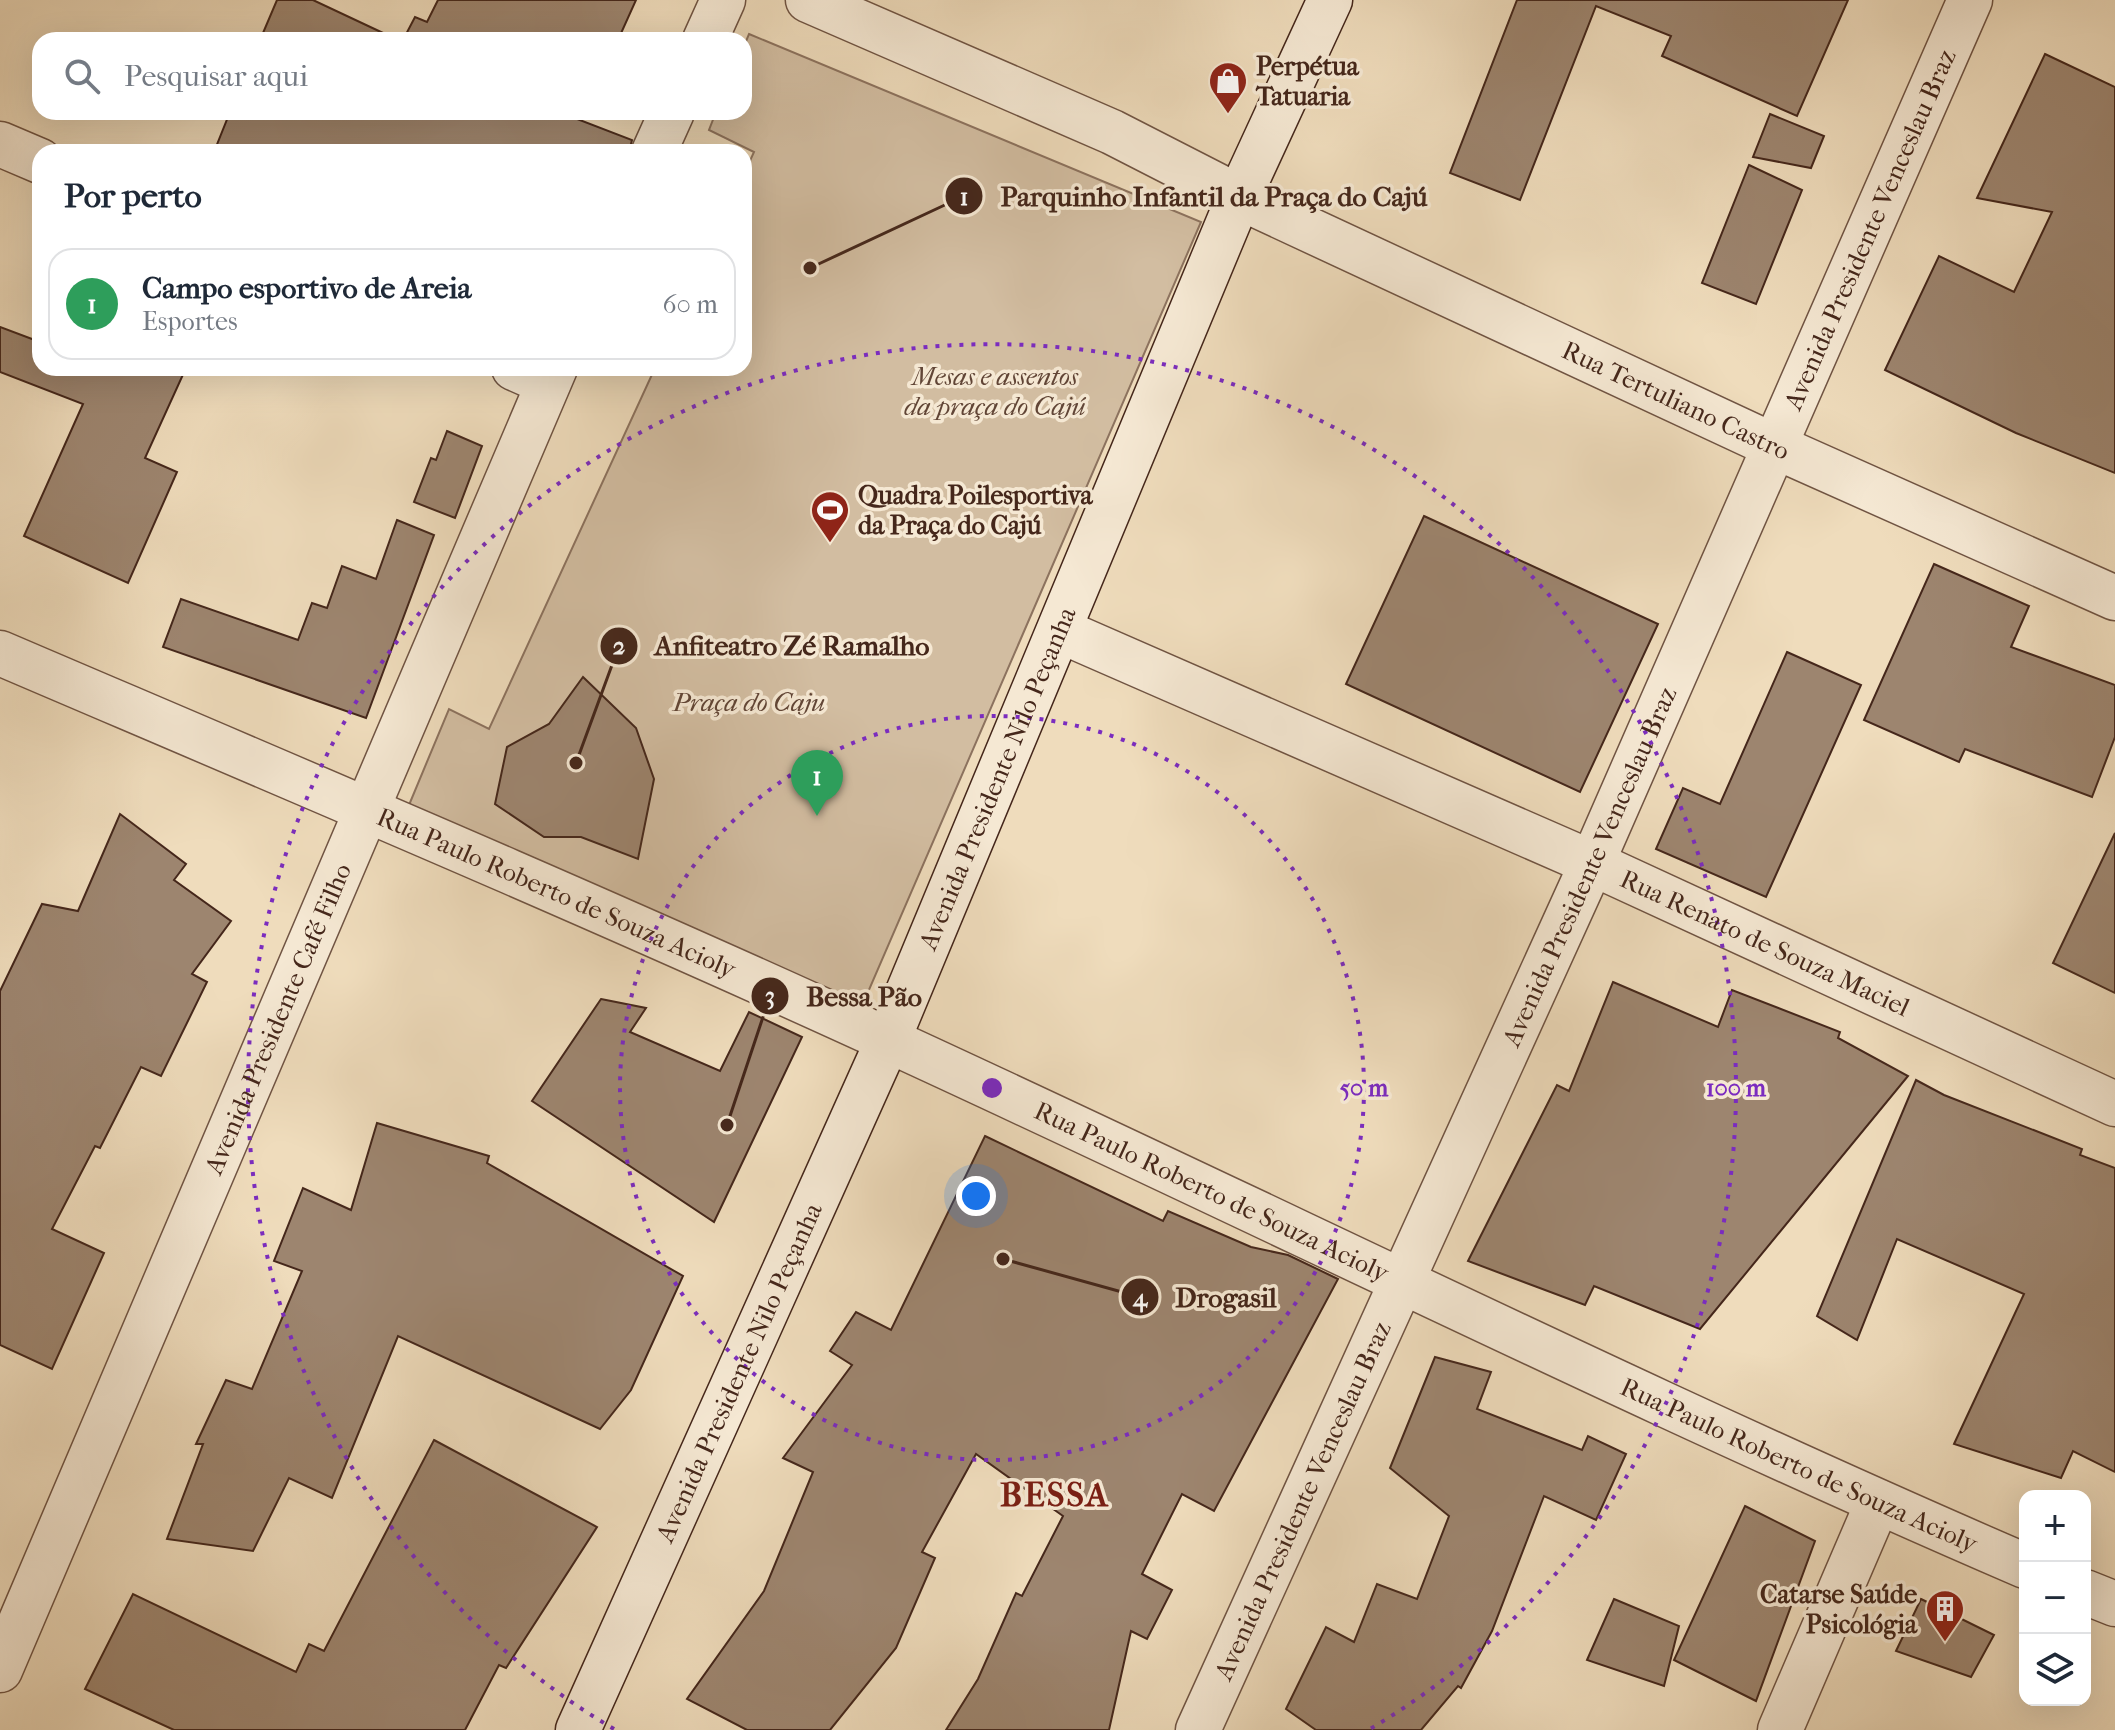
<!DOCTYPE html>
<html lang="pt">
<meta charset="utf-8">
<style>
body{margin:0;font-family:"IM FELL French Canon",serif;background:#f6f6f7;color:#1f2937}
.controls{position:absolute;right:24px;bottom:24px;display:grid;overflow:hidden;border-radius:16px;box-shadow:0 8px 32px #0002}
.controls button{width:72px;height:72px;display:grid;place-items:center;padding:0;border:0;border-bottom:2px solid #e0e1e3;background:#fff;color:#1f2937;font:40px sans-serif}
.you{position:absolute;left:976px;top:1196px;width:28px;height:28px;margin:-20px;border:6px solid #fff;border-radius:50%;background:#1a73e8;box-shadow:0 0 0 12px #1a73e833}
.badge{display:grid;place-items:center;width:52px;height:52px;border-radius:50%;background:#8f2418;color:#fff;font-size:26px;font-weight:700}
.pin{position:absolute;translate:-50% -66px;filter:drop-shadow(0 2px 4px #0008)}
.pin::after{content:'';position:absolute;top:42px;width:28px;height:24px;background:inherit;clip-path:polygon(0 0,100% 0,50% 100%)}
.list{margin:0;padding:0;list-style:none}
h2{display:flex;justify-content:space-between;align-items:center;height:104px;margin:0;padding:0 32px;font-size:34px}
h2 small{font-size:26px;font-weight:400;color:#747a83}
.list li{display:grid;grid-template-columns:52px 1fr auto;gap:24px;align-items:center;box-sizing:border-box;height:112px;margin:0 16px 16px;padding:0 16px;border:2px solid #e0e1e3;border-radius:24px}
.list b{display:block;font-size:30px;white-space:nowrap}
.list p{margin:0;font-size:26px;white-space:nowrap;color:#747a83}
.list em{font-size:26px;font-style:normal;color:#747a83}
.icon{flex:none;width:44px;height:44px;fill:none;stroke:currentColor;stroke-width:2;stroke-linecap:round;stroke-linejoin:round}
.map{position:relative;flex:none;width:2115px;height:1730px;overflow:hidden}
.search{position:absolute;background:#fff;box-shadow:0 8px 32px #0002;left:32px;top:32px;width:720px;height:88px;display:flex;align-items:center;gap:20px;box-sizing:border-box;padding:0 28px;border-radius:24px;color:#747a83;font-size:30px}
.panel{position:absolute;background:#fff;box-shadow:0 8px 32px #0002;left:32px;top:144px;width:720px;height:232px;border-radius:24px}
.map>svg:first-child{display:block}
.green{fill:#d2bda1;stroke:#8c725e;stroke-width:2}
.building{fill:#9d856f;stroke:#45271b;stroke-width:2}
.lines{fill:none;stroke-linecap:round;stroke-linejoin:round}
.minor-casing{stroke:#705443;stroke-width:47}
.tertiary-casing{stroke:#705443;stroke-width:47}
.secondary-casing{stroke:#45271b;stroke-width:47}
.minor{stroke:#f5e8d3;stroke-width:44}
.tertiary{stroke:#f5e8d3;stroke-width:44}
.secondary{stroke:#f5e8d3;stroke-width:44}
.ring{fill:none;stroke:#7b2cbf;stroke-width:4;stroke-dasharray:4 8}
.labels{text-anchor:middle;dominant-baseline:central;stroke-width:7;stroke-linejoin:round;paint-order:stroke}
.poi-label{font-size:26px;font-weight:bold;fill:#45271b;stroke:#f5e8d3;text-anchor:start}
.street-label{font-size:26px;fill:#45271b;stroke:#f5e8d3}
.park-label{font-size:26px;font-style:italic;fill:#614536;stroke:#f5e8d3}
.district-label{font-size:34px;font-weight:bold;letter-spacing:2px;fill:#7a1f14;stroke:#f5e8d3}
.centre{fill:#7b2cbf;stroke:#f5e8d3;stroke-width:4}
.ring-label{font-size:24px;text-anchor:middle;font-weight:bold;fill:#7b2cbf;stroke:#f5e8d3;stroke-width:7;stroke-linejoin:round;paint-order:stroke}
.leader{fill:none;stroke:#45271b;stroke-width:3}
.callout-dot{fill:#45271b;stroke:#f5e8d3;stroke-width:3}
.mark-label{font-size:24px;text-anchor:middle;font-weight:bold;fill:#fff}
.callout-label{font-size:28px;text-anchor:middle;font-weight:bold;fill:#45271b;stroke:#f5e8d3;stroke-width:7;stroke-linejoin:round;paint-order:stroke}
</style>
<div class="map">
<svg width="2115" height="1730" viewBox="0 0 2115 1730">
<rect width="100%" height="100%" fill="#efdcbc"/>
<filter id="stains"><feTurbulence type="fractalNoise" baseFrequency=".0025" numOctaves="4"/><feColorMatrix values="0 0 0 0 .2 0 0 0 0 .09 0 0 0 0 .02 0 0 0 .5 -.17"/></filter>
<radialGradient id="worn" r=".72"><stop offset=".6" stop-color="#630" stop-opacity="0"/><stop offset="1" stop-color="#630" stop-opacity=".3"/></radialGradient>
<!-- green -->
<polygon class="green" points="749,34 1201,222 859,1013 409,805 449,709 489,729 655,368 744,368 744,174 754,152 709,130 716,112 744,112 744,46"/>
<!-- building -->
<g class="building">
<polygon points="277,0 313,0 398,40 260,40"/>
<polygon points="438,0 636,0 618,40 403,40 415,17 427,22"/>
<polygon points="1517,0 1848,0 1797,116 1662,56 1671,36 1596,6 1520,200 1450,173"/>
<polygon points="2045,54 2115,87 2115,473 2016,433 1885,370 1939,256 2014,292 2052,212 1977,198"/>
<polygon points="230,112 559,112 632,140 629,152 214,152"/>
<polygon points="1770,114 1824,136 1811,168 1753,157"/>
<polygon points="1749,165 1802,190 1756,304 1702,283"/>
<polygon points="0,327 40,342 40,368 186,368 145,458 177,472 128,583 24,536 83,404 0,372"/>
<polygon points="447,431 482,446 455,518 414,502 431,458 436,460"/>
<polygon points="1424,516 1658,624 1580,792 1346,684"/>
<polygon points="397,520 434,535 366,718 163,647 181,599 298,640 312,603 327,608 342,566 376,579"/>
<polygon points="1934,564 2029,606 2011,647 2115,685 2115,737 2092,797 1965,749 1959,762 1864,720"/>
<polygon points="1787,652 1861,685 1766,897 1656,849 1683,788 1720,804"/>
<polygon points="583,677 636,728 654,779 638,859 581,837 544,837 495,804 507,747 549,724"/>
<polygon points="120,814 186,864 174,880 231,921 192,974 207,982 161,1076 141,1067 100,1148 95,1146 52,1229 104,1253 52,1369 0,1345 0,991 42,904 78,911"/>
<polygon points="2115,833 2115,993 2053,963"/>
<polygon points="1613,982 1718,1027 1732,990 1840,1032 1838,1038 1908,1076 1700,1329 1594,1286 1585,1305 1468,1261 1557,1085 1569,1091"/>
<polygon points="601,999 646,1008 630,1032 720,1071 749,1012 802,1037 714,1222 532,1101"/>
<polygon points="1916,1080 1944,1095 2082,1149 2080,1155 2115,1168 2115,1472 2073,1451 2061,1478 1954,1444 2024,1294 1897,1239 1857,1340 1817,1316"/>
<polygon points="377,1123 489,1156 487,1163 683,1276 631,1390 600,1429 398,1336 332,1498 289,1478 253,1551 167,1539 203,1444 196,1444 226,1380 252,1389 302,1271 274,1261 303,1188 351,1210"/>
<polygon points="985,1136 1163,1221 1168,1211 1251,1247 1288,1255 1338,1279 1214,1511 1182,1494 1142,1574 1172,1590 1147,1639 1131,1631 1109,1730 946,1730 978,1679 1016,1593 1022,1596 1063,1516 976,1454 922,1552 935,1558 896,1648 830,1730 747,1730 687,1699 764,1591 813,1472 783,1458 852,1365 830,1351 856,1312 891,1330"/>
<polygon points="1435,1357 1491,1372 1477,1409 1582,1450 1588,1436 1626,1454 1596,1520 1544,1496 1492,1631 1461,1688 1458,1686 1421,1730 1316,1730 1286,1709 1326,1627 1354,1642 1377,1584 1417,1599 1449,1516 1390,1468"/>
<polygon points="434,1440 597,1527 506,1668 499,1665 465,1730 174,1730 85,1689 133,1594 296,1672 309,1644 324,1651"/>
<polygon points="1745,1506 1815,1541 1756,1701 1674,1660"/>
<polygon points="1614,1599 1679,1626 1664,1686 1587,1660"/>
<polygon points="1921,1599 1994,1635 1971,1677 1896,1651"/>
</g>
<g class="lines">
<defs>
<g id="minor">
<polyline points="705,40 723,0"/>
<polyline points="0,144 40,161"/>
<polyline points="654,152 672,112"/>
<polyline points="514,368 548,383"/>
<path id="s1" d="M1061 631 1592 863 2115 1104"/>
<path id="s2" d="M0 1670 555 368"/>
<path id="s3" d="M1198 1730 1592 863 1970 0"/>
<polyline points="1780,1730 1878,1502"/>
</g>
<g id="tertiary">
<path id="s4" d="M808 0 1112 132 1239 197 1772 445 2115 598"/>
<path id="s5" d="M0 653C297 780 596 906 890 1041 1269 1215 1642 1401 2025 1566"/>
<polyline points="2085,1592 2115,1604"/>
</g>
<g id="secondary">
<path id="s6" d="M578 1730 888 1040 1239 197 1330 0"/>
</g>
</defs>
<!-- minor casing -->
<use href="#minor" class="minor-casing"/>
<!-- tertiary casing -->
<use href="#tertiary" class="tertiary-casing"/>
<!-- secondary casing -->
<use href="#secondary" class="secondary-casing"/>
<!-- minor -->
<use href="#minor" class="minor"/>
<!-- tertiary -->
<use href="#tertiary" class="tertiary"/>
<!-- secondary -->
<use href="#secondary" class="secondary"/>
</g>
<!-- distance rings -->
<g class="ring">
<circle cx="992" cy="1088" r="372"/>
<path d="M614 1729A744 744 0 1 1 1370 1729"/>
</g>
<!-- icons -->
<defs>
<symbol id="shop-pin" viewBox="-11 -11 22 30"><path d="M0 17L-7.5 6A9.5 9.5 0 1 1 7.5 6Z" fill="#8f2418" stroke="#f5e8d3"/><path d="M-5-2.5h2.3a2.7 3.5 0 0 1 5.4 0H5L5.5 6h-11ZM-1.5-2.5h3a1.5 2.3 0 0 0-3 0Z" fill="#fff"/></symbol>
<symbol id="stadium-pin" viewBox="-11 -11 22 30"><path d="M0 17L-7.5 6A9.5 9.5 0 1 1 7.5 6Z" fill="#8f2418" stroke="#f5e8d3"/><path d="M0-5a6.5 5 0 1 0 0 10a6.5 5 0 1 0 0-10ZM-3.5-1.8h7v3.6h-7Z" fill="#fff"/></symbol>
<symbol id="building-pin" viewBox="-11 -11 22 30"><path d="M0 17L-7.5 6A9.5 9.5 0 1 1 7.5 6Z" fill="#8f2418" stroke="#f5e8d3"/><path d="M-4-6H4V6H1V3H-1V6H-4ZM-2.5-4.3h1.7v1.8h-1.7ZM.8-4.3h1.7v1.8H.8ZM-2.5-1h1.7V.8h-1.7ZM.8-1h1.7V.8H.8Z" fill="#fff"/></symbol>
</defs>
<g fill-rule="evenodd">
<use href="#shop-pin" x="1206" y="59" width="44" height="60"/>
<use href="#stadium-pin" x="808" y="488" width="44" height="60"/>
<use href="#building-pin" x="1923" y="1587" width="44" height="60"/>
</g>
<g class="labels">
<!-- poi labels -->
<g class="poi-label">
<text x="1256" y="66">Perpétua<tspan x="1256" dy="30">Tatuaria</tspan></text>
<text x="858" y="495">Quadra Poilesportiva<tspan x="858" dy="30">da Praça do Cajú</tspan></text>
<text x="1917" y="1594" text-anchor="end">Catarse Saúde<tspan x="1917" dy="30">Psicológia</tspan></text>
</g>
<!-- street labels -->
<g class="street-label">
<text stroke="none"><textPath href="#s3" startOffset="1644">Avenida Presidente Venceslau Braz</textPath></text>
<text stroke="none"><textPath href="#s4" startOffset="956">Rua Tertuliano Castro</textPath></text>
<text stroke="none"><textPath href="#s6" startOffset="1040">Avenida Presidente Nilo Peçanha</textPath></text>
<text stroke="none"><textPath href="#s3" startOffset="948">Avenida Presidente Venceslau Braz</textPath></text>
<text stroke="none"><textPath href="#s5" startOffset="606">Rua Paulo Roberto de Souza Acioly</textPath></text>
<text stroke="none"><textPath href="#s1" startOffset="770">Rua Renato de Souza Maciel</textPath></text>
<text stroke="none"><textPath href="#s2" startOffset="708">Avenida Presidente Café Filho</textPath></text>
<text stroke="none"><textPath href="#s5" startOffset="1326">Rua Paulo Roberto de Souza Acioly</textPath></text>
<text stroke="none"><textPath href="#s6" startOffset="392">Avenida Presidente Nilo Peçanha</textPath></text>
<text stroke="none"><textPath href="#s5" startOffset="1974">Rua Paulo Roberto de Souza Acioly</textPath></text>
<text stroke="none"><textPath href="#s3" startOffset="252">Avenida Presidente Venceslau Braz</textPath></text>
</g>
<!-- park labels -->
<g class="park-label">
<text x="995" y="376">Mesas e assentos<tspan x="995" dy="30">da praça do Cajú</tspan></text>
<text x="749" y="702">Praça do Caju</text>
</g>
<!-- district labels -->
<g class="district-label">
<text x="1055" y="1495">BESSA</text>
</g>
</g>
<circle cx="992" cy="1088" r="12" class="centre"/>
<g class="ring-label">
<text x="1364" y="1096">50 m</text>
<text x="1736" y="1096">100 m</text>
</g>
<!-- callouts -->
<path class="leader" d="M810 268L964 196M576 763L619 646M727 1125L770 996M1003 1259L1140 1297"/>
<g class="callout-dot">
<circle cx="810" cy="268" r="8"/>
<circle cx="576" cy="763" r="8"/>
<circle cx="727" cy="1125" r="8"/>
<circle cx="1003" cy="1259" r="8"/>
<circle cx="964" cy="196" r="20"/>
<circle cx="619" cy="646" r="20"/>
<circle cx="770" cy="996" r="20"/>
<circle cx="1140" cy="1297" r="20"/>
</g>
<g class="mark-label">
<text x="964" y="205">1</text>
<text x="619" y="654">2</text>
<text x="770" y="1004">3</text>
<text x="1140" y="1306">4</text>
</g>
<g class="callout-label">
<text x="1214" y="206">Parquinho Infantil da Praça do Cajú</text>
<text x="792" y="655">Anfiteatro Zé Ramalho</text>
<text x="864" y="1006">Bessa Pão</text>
<text x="1226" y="1307">Drogasil</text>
</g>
<rect width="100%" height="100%" filter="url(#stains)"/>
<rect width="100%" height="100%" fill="url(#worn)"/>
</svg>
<div class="controls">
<button>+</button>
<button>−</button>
<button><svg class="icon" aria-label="layers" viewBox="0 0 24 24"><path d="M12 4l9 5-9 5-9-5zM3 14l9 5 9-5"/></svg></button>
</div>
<div class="you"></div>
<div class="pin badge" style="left:817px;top:816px;background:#2e9e5b">1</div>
<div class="search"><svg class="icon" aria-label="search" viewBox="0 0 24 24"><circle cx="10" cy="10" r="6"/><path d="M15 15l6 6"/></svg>Pesquisar aqui</div>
<section class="panel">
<h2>Por perto<small></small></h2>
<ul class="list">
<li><span class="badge" style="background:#2e9e5b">1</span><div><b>Campo esportivo de Areia</b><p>Esportes</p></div><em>60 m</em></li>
</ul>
</section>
</div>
